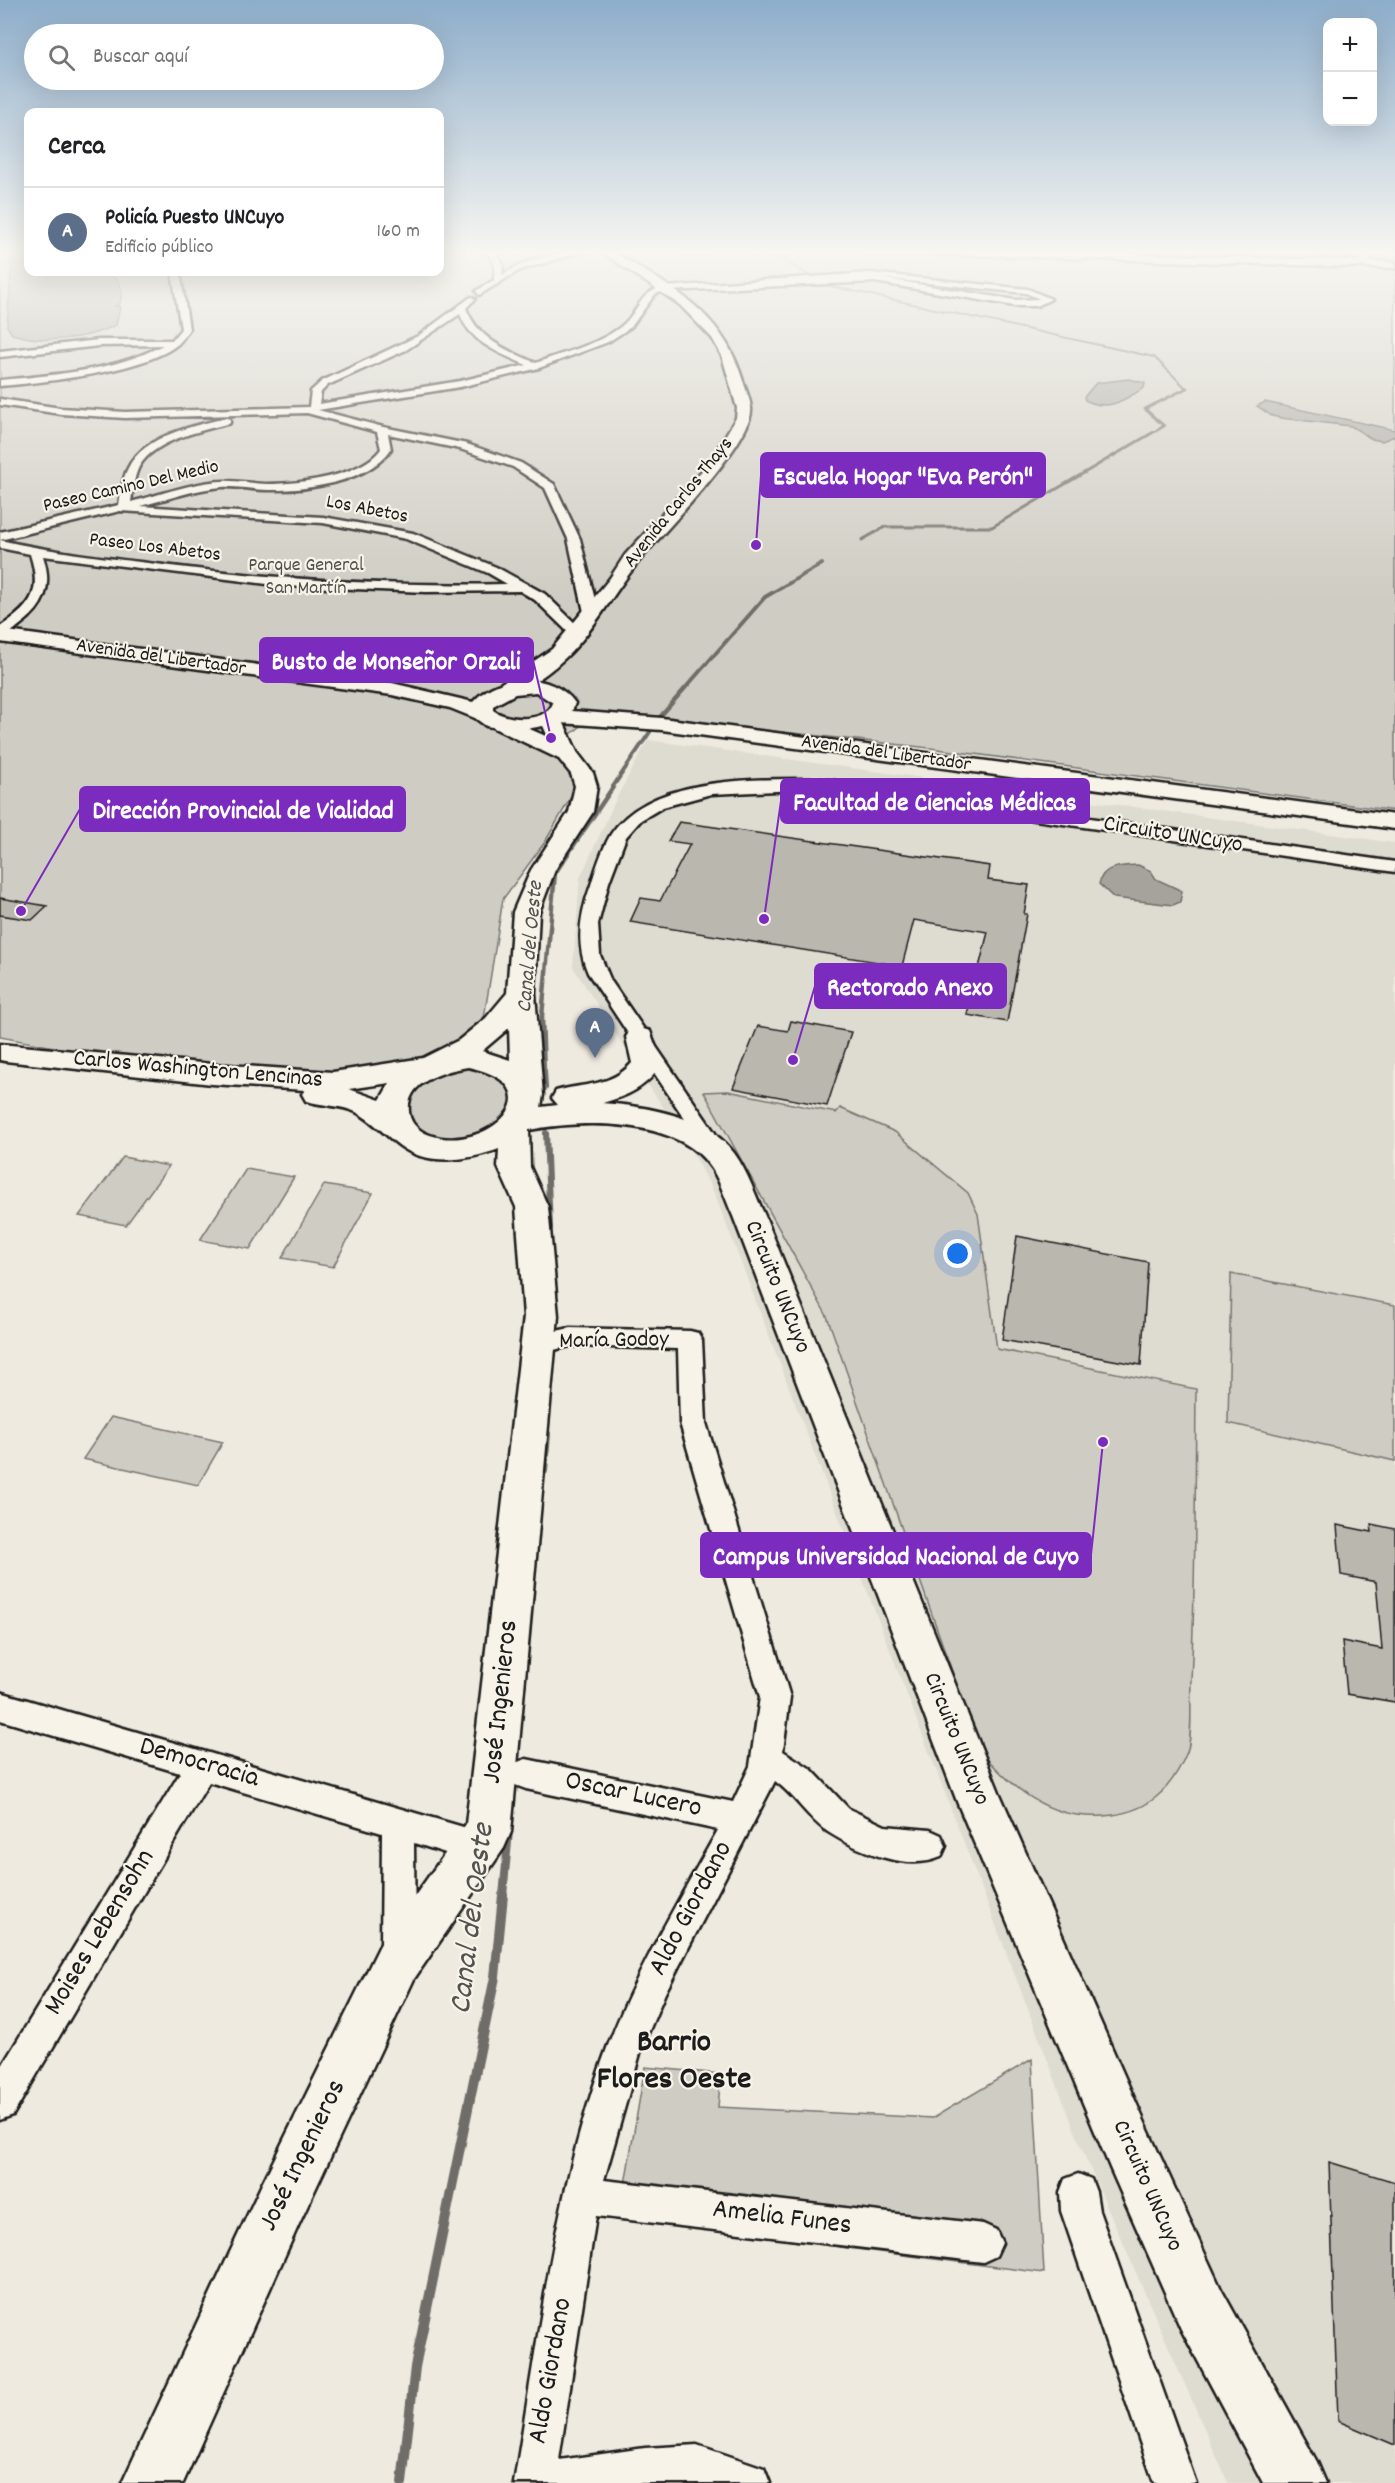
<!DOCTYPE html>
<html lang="es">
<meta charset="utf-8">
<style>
body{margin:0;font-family:Dekko,sans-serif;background:#f6f6f6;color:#202124}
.controls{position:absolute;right:18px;top:18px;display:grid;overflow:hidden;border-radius:12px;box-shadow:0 6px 24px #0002}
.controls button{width:54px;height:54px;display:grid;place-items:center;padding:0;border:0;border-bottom:2px solid #e0e0e0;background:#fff;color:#202124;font:30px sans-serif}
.you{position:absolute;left:958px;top:1254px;width:21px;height:21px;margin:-15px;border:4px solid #fff;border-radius:50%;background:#1a73e8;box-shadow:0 0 0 9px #1a73e833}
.badge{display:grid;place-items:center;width:39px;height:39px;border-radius:50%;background:#db2777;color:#fff;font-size:20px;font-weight:700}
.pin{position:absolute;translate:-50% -50px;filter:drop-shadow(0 2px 3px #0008)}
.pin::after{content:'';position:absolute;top:32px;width:21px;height:18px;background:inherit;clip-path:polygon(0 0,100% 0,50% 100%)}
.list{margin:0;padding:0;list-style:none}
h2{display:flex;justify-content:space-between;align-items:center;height:78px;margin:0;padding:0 24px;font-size:26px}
h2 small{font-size:20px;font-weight:400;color:#757577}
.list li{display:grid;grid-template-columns:39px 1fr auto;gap:18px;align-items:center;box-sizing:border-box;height:90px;padding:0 24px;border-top:2px solid #e0e0e0}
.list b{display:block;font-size:22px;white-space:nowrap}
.list p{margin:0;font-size:20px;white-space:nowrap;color:#757577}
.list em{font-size:20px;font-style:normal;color:#757577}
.icon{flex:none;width:33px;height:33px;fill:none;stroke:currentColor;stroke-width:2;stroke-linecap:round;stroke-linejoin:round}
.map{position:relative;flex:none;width:1395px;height:2483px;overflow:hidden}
.search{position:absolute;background:#fff;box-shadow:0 6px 24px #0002;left:24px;top:24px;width:420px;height:66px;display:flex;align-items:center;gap:15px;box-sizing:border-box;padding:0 21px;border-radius:33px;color:#757577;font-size:22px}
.panel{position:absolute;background:#fff;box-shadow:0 6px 24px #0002;left:24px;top:108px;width:420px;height:168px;border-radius:12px}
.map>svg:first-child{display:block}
.built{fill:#dedbd1}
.green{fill:#cfccc3;stroke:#767470;stroke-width:1.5}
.water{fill:#a6a39d;stroke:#6f6d69;stroke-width:1.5}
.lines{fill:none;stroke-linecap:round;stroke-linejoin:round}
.stream-far6{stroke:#6f6d69;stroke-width:2}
.stream-far5{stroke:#6f6d69;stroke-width:3}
.stream-far4{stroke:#6f6d69;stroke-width:4}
.stream-far3{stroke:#6f6d69;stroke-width:4.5}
.stream-far2{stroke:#6f6d69;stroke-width:6}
.stream-far1{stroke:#6f6d69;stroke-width:8}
.stream{stroke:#6f6d69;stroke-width:10}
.building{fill:#bab7af;stroke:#1c1c1c;stroke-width:1.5}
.street-casing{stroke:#1c1c1c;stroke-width:5}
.secondary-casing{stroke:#1c1c1c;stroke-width:5}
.primary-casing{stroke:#1c1c1c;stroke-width:5}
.street{fill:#f7f3e8;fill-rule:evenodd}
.secondary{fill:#f7f3e8;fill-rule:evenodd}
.primary{fill:#f7f3e8;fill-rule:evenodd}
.labels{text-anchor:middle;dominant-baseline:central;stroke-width:4.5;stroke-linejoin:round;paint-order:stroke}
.far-street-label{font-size:20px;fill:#1c1c1c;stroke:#f7f3e8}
.far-park-label{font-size:20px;fill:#52514e;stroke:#f7f3e8}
.far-water-label{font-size:22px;font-style:italic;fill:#535250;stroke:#f7f3e8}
.street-label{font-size:24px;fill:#1c1c1c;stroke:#f7f3e8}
.near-street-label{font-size:28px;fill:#1c1c1c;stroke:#f7f3e8}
.near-water-label{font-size:32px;font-style:italic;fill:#535250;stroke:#f7f3e8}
.near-neighbourhood-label{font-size:32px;font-weight:bold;fill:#1c1c1c;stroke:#f7f3e8}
.leader{fill:none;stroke:#7b2cbf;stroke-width:2}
.callout-dot{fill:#7b2cbf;stroke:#f7f3e8;stroke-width:2}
.callout{fill:#7b2cbf;stroke:#7b2cbf;stroke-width:2}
.callout-label{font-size:26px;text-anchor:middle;font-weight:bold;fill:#fff}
</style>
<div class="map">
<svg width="1395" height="2483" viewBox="0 0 1395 2483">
<rect width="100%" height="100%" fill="#eeeae0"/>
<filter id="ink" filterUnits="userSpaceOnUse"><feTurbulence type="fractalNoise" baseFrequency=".0167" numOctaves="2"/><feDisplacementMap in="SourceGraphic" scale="12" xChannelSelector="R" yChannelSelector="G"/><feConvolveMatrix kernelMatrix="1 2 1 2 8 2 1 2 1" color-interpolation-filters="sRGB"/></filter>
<g filter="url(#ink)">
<!-- built -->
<polygon class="built" points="648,740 1395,843 1395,2483 1228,2483 1081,2147 715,1195 698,1162 573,967 580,878 617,797"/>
<!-- green -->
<g class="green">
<polygon points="0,251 28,251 28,272 440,272 440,251 1395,251 1395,811 930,748 646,717 594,716 566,738 577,787 545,842 503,899 484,1018 470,1043 441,1055 321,1077 102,1056 0,1037"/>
<path d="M461 1064 512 1082 513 1113C470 1142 459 1151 409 1126L407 1090 417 1080Z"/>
<path d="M728 1091 836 1113 840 1108 895 1132 968 1193 978 1214 997 1349 1196 1389C1195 1486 1196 1583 1191 1680 1190 1699 1193 1736 1187 1752 1170 1793 1146 1813 1103 1816 1048 1820 1013 1788 980 1751L827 1316 704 1092Z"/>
<polygon points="123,1157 169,1166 126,1225 79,1216"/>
<polygon points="246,1169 294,1177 250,1249 200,1240"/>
<polygon points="324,1185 373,1193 333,1267 282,1258"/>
<polygon points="1231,1274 1395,1305 1395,1461 1228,1423"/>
<polygon points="111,1417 223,1442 198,1485 83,1459"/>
<polygon points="1032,2059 1044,2273 619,2219 645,2067 721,2074 718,2107 933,2118"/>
</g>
<!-- water -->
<g class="water">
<path d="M7 251H28V272H101L117 279 122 291 120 304 115 306 120 307 116 325C85 340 45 344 12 334L7 326 12 262Z"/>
<path d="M1129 379 1145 383 1144 388C1124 400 1108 412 1085 400L1084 397 1096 383Z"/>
<polygon points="1265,402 1395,430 1395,436 1382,441 1372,439 1351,426 1281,418 1272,416 1257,406"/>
<path d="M1138 865 1151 871 1156 879 1182 891 1180 902 1173 905 1114 898 1099 884C1102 865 1123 866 1138 865Z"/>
</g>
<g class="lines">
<!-- stream-far6 -->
<g class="stream-far6">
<polyline points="769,251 810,276"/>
<polyline points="1298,251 1343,259"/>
<polyline points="1380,266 1395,269"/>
<polyline points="821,284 1154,357 1187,389"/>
</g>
<!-- stream-far5 -->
<polyline class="stream-far5" points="862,540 885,527 992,527 1164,426 1145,409 1187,388"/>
<!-- stream-far4 -->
<g class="stream-far4">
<polyline points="659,718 765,597 822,564"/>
<polyline points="612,788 652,729"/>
</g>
<!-- stream-far3 -->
<polyline class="stream-far3" points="544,1073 542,1016 555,873 613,787"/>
<!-- stream-far2 -->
<g class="stream-far2">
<polyline points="544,1071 545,1088"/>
<polyline points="546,1133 550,1228"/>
</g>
<!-- stream-far1 -->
<g class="stream-far1">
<polyline points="544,1471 547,1434"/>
<polyline points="503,1896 509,1831"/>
</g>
<!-- stream -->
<polyline class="stream" points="402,2483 415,2367 495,1977 503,1895"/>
</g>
<!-- building -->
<g class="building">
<polygon points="679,822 990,866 988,880 1029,885 1024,914 1027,914 1007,1022 967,1015 988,932 914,920 902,966 630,922 641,898 660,901 690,844 668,841"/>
<polygon points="0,898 47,906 32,920 0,915"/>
<polygon points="791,1021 851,1032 827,1106 733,1088 758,1026 788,1031"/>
<polygon points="1017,1236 1148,1262 1141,1365 1002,1340"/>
<polygon points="1371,1524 1395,1529 1395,1702 1347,1694 1342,1641 1382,1649 1376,1582 1341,1575 1337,1525 1372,1532"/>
<polygon points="1329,2162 1395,2182 1395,2445 1338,2421"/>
</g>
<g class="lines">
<defs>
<g id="street">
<path d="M487 251H495L503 265 502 275C523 261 559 250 585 251L520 270 479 295 476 291 494 280 495 265Z"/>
<polygon points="1335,251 1366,255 1376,264 1369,266 1360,259"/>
<path d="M172 272H180L189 329C186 334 182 340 178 344 144 372 45 382 0 386V380C53 375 115 371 163 345L99 346 0 357V351L99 340H172L181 329Z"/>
<path d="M870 273 1028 289 1051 299 1037 306H1015L875 282 664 291 655 294 631 327 608 342 539 368 460 387 318 410 383 427 467 444 521 463 554 484 580 539 598 612 596 615 591 616 584 612 568 539 545 488 513 467 460 449 388 434 391 449C369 482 306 491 268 490 253 490 237 486 222 487 195 489 166 500 140 506L323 517 413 533 496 567 545 594 581 629V635H571L535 600 520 591 426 592 283 586 43 556C53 586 45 607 20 625 14 630 8 635 0 637V627C32 606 42 592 30 554L0 548V540C49 551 99 557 148 563 268 579 387 587 507 584L488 573 406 539 323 523 120 511 0 540V532L119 505C121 493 122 479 128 468 144 435 194 426 226 418L230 419V423C202 431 162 438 143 461 134 471 133 489 131 502 159 495 194 482 222 481 237 480 253 484 268 484 300 484 362 476 381 449L377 432 307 413 125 418 61 414 0 405V399L61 408 125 412 309 407 311 391 322 381 418 336 471 297 475 299 466 308C478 340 507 350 536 363 564 352 603 344 625 323 641 307 639 293 664 287ZM880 278 1026 293 1040 299 1015 300ZM460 314C470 343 501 354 527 365L460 381 319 404 321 392 328 385 406 350Z"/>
<path d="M820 779 1395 862V872L820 789 711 794 663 807 641 820 626 837 609 882 598 924 600 955 611 981 728 1152 724 1157 717 1159 710 1157 588 973C575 944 580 914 591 885 596 868 602 849 611 834 651 775 757 779 820 779Z"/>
<path d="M570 1328 690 1331 698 1333 702 1340 706 1423 790 1697 783 1751 811 1769 849 1809 885 1826 930 1830 941 1835 946 1846 941 1857C907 1872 858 1851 828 1832 808 1819 795 1795 775 1781L665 1993 641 2050 604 2180 983 2224 996 2230 1002 2243 996 2256 983 2262 596 2216 559 2460 645 2448 697 2445 764 2468 770 2483H514C539 2337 555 2187 607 2048 636 1972 678 1901 718 1830L526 1789 515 1785 511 1774 515 1763 526 1759 733 1802 750 1766 760 1697 680 1423 678 1349 570 1346 538 1354 529 1351 526 1344 529 1337Z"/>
<polygon points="0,1692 477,1831 488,1836 493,1847 488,1858 477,1863 414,1843 415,1946 410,1958 398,1963 386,1958 381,1946 382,1833 209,1782 13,2115 0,2120 0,2069 180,1773 0,1720"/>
<polygon points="1078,2174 1091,2179 1096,2192 1099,2211 1196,2483 1154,2483 1061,2211 1060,2192 1065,2179"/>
</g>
<g id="secondary">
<path d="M600 251H612C671 288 722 310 743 381 746 390 750 399 751 408 755 440 662 533 640 560 614 591 595 630 565 658 549 673 525 691 504 696L497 694 494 690 497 686 552 649 610 578 625 555 709 463 736 418 737 408 722 356 712 338 680 305Z"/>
<polygon points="929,251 1038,251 1395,262 1395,268 935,254"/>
<path d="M551 713 559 714 562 719 577 752 593 773 597 786 593 812 555 870 539 912 535 994 543 1095 541 1107 558 1105 552 1098 556 1091C584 1083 611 1087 632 1063L626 1037 630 1031 640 1028 650 1031 662 1064C647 1087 628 1096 602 1103 645 1106 707 1116 734 1153 748 1172 755 1195 765 1216L999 1792 1149 2132 1221 2289 1317 2462 1326 2483H1263L1181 2329 1111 2170 958 1804 733 1216C726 1201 721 1183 712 1169 679 1117 582 1120 529 1130L530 1167 548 1207 558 1316 511 1832 504 1848 414 1979 299 2224 183 2483H122L261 2186 380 1945 466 1824 524 1316 516 1207 498 1167 499 1149C469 1160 428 1167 400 1146 385 1135 373 1121 356 1112 341 1105 323 1106 306 1101L302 1094 305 1090 212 1084 5 1061 0 1060V1044L212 1064 333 1072 423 1058 459 1040 486 1018 507 993 513 912 531 870 569 812 575 786 571 774 559 759 494 728 491 723 494 718 502 717 548 737 540 719 543 714ZM509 1028 510 1060 482 1051ZM468 1067C561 1086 486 1155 430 1135 421 1132 413 1126 410 1117 401 1083 443 1071 468 1067ZM390 1083 380 1100 349 1089Z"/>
</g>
<path id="primary" d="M0 630 392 683 473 702C498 673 552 671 575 703L572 711 662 718 1395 815V829L662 730 560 723 515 731 486 726 475 718 450 708 392 695 0 642ZM536 692 553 703C546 723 507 721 493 710V706L515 694Z"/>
</defs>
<!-- street casing -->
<use href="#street" class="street-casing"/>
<!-- secondary casing -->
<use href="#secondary" class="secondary-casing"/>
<!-- primary casing -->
<use href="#primary" class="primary-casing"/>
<!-- street -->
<use href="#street" class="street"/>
<!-- secondary -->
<use href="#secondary" class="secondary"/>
<!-- primary -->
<use href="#primary" class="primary"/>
</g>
</g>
<!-- sky -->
<linearGradient id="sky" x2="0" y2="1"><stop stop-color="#8dadca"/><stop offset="0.42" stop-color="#f7f6f1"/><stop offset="1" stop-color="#f7f6f1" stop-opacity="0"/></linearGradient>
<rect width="1395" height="598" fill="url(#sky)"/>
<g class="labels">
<!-- far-street labels -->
<g class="far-street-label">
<text transform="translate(131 487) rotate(-13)">Paseo Camino Del Medio</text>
<text transform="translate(679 503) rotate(-51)">Avenida Carlos Thays</text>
<text transform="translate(367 510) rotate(11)">Los Abetos</text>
<text transform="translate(155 548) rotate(7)">Paseo Los Abetos</text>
<text transform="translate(161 658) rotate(8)">Avenida del Libertador</text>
<text transform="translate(886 754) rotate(8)">Avenida del Libertador</text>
</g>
<!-- far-park labels -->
<g class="far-park-label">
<text x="306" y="566">Parque General<tspan x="306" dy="23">San Martín</tspan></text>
</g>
<!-- far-water labels -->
<g class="far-water-label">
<text transform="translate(531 947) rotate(-85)">Canal del Oeste</text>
</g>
<!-- street labels -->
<g class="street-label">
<text transform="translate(1173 835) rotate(9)">Circuito UNCuyo</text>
<text transform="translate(198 1070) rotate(5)">Carlos Washington Lencinas</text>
<text transform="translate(777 1287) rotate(68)">Circuito UNCuyo</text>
<text transform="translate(614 1341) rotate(-1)">María Godoy</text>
<text transform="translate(956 1739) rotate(68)">Circuito UNCuyo</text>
<text transform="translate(1147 2186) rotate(66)">Circuito UNCuyo</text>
</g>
<!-- near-street labels -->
<g class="near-street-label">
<text transform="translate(502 1702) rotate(-84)">José Ingenieros</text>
<text transform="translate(199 1764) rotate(16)">Democracia</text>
<text transform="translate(633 1796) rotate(12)">Oscar Lucero</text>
<text transform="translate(692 1909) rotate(-62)">Aldo Giordano</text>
<text transform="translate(101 1933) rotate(-59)">Moises Lebensohn</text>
<text transform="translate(304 2156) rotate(-64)">José Ingenieros</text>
<text transform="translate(782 2219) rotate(7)">Amelia Funes</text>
<text transform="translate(552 2371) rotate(-80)">Aldo Giordano</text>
</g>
<!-- near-water labels -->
<g class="near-water-label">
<text transform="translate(474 1919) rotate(-83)">Canal del Oeste</text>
</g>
<!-- near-neighbourhood labels -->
<g class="near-neighbourhood-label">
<text x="674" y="2044">Barrio<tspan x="674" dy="37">Flores Oeste</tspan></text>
</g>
</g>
<!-- callouts -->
<path class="leader" d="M756 545L761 475M551 738L533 660M764 919L781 801M21 911L80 809M793 1060L815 986M1103 1442L1091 1555"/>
<g class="callout-dot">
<circle cx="756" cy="545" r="6"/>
<circle cx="551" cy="738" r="6"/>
<circle cx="764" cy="919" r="6"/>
<circle cx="21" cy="911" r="6"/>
<circle cx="793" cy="1060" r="6"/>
<circle cx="1103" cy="1442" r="6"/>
</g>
<g class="callout">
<rect x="761" y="453" width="284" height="44" rx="6"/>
<rect x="260" y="638" width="273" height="44" rx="6"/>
<rect x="781" y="779" width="308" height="44" rx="6"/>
<rect x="80" y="787" width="325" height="44" rx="6"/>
<rect x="815" y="964" width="191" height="44" rx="6"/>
<rect x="701" y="1533" width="390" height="44" rx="6"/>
</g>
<g class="callout-label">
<text x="903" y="484">Escuela Hogar "Eva Perón"</text>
<text x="396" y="669">Busto de Monseñor Orzali</text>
<text x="935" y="810">Facultad de Ciencias Médicas</text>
<text x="243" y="818">Dirección Provincial de Vialidad</text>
<text x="910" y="995">Rectorado Anexo</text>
<text x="896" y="1564">Campus Universidad Nacional de Cuyo</text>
</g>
</svg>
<div class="controls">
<button>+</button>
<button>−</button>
</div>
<div class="you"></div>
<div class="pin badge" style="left:595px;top:1058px;background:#5c6f8a">A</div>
<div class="search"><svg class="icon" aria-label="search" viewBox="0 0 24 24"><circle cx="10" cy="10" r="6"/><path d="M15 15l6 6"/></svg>Buscar aquí</div>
<section class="panel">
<h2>Cerca<small></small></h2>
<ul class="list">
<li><span class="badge" style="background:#5c6f8a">A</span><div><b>Policía Puesto UNCuyo</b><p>Edificio público</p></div><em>160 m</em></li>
</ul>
</section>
</div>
